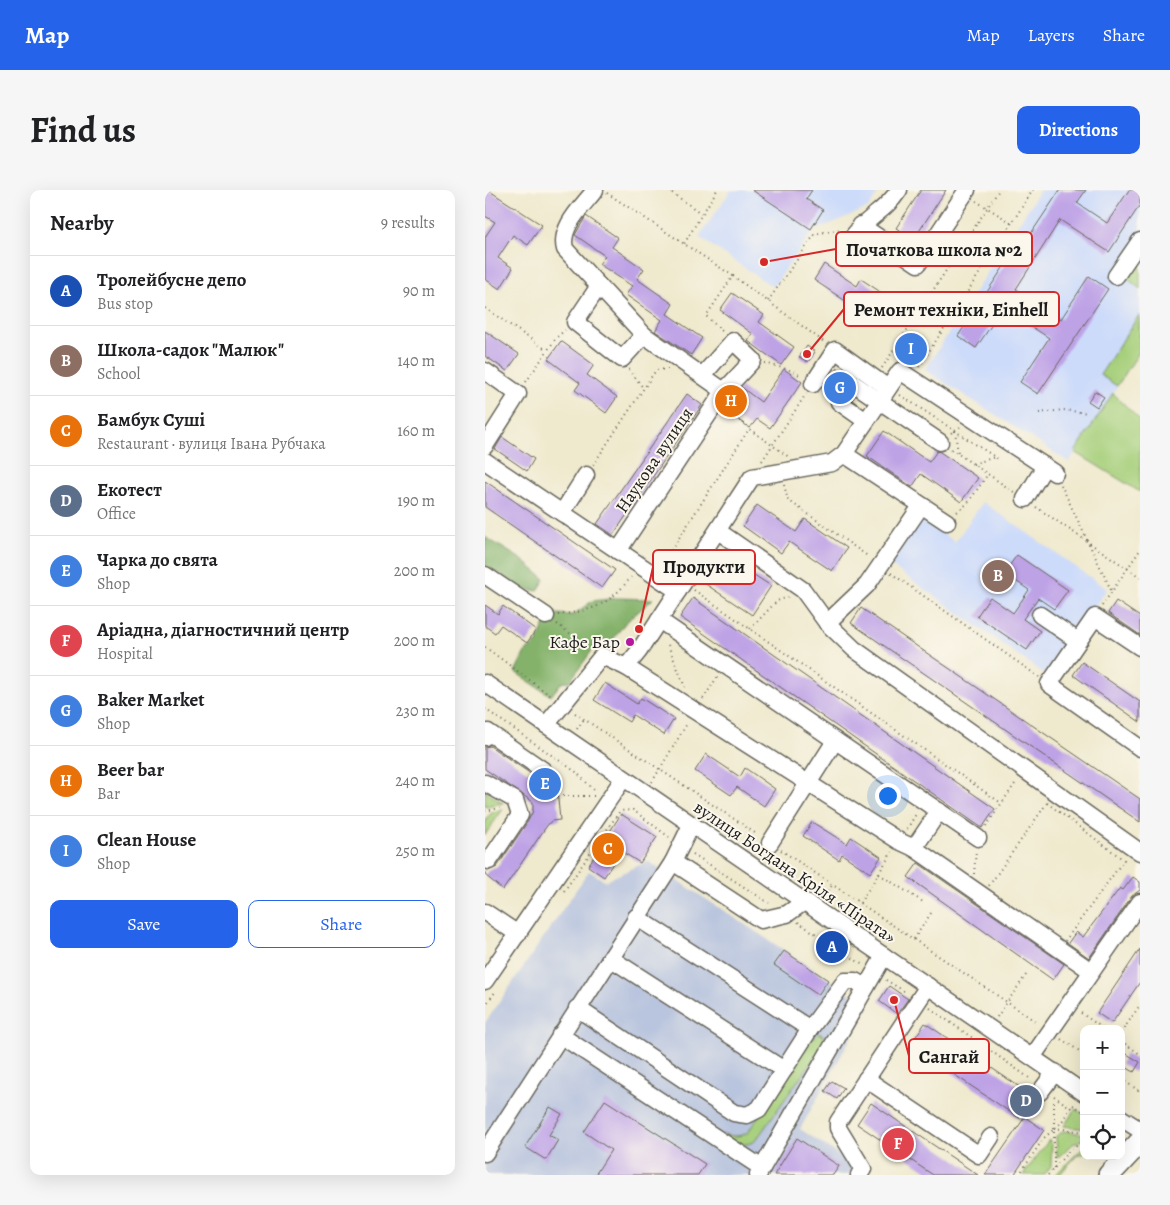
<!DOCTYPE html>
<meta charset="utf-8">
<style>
body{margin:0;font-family:Alegreya,serif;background:#f6f6f6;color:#202124}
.controls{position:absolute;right:15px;bottom:15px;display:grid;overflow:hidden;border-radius:10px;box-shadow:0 5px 20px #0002}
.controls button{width:45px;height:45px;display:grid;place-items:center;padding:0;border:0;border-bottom:1px solid #e0e0e0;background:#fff;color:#202124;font:25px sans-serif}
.you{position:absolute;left:402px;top:605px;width:18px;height:18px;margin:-12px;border:4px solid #fff;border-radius:50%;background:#1a73e8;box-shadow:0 0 0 8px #1a73e833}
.badge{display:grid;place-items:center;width:32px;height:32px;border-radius:50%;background:#2563eb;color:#fff;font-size:16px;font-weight:700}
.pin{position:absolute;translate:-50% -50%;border:2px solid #fff;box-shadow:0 1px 5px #0006}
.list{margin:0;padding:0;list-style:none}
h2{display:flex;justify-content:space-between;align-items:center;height:65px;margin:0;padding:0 20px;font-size:21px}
h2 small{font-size:16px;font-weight:400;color:#757577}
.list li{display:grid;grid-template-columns:32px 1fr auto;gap:15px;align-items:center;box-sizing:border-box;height:70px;padding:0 20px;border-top:1px solid #e0e0e0}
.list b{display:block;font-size:19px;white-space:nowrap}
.list p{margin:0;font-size:16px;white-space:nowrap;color:#757577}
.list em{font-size:16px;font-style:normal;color:#757577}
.actions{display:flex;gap:10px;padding:15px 20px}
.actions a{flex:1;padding:11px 0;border:1px solid #2563eb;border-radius:10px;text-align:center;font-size:18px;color:#2563eb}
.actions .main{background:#2563eb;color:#fff}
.icon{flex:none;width:28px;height:28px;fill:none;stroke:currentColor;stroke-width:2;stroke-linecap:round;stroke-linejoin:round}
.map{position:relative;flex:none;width:655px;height:985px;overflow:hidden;border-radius:10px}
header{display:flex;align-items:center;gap:30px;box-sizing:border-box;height:70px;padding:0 25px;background:#2563eb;color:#fff}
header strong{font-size:24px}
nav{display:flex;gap:28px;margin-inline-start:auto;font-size:18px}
.intro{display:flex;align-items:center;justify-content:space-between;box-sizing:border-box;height:120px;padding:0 30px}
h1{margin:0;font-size:35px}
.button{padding:12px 22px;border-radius:10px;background:#2563eb;color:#fff;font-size:18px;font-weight:700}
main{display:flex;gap:30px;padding:0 30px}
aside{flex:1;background:#fff;border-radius:10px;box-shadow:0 5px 20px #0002}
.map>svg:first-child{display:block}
.built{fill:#cddbfa}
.industrial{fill:#b9c5de}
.green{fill:#a6cf7a;stroke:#61764b}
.forest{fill:#84b26a;stroke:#506743}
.building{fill:#bea2e6}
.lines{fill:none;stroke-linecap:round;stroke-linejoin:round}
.minor-casing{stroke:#66645a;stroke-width:19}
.major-casing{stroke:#66645a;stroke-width:24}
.path{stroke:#66645a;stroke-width:2;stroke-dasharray:1 4;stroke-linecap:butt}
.minor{stroke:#fff;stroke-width:16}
.major{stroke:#fff;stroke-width:21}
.poi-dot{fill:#b5179e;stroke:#fbf7ec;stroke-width:2}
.labels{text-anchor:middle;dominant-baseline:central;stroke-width:4;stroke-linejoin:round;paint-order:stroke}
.street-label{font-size:18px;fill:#1c1c1c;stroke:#fbf7ec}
.poi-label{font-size:18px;fill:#1c1c1c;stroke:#fbf7ec;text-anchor:end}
.leader{fill:none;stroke:#d62828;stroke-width:2}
.callout-dot{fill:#d62828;stroke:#fbf7ec;stroke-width:2}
.callout{fill:#fbf7ec;stroke:#d62828;stroke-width:2}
.callout-label{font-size:19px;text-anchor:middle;font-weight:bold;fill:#1c1c1c}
</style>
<header>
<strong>Map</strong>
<nav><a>Map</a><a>Layers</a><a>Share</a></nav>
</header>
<div class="intro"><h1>Find us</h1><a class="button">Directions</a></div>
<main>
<aside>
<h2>Nearby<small>9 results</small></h2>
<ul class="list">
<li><span class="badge" style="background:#1a4fb4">A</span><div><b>Тролейбусне депо</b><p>Bus stop</p></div><em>90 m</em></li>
<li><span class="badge" style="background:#8d6e63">B</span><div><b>Школа-садок &quot;Малюк&quot;</b><p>School</p></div><em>140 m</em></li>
<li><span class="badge" style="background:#e8710a">C</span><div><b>Бамбук Суші</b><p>Restaurant · вулиця Івана Рубчака</p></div><em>160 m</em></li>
<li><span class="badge" style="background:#5c6f8a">D</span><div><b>Екотест</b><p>Office</p></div><em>190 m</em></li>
<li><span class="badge" style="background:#3f7fe0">E</span><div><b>Чарка до свята</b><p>Shop</p></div><em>200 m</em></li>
<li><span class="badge" style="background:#e0444e">F</span><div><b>Аріадна, діагностичний центр</b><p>Hospital</p></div><em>200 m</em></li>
<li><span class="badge" style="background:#3f7fe0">G</span><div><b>Baker Market</b><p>Shop</p></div><em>230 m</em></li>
<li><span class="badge" style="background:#e8710a">H</span><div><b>Beer bar</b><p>Bar</p></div><em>240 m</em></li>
<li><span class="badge" style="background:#3f7fe0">I</span><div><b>Clean House</b><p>Shop</p></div><em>250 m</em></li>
</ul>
<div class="actions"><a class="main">Save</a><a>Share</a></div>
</aside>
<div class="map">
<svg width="655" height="985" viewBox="0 0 655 985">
<rect width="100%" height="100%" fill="#fbf7ec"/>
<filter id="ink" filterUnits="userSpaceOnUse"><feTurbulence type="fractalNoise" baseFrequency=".02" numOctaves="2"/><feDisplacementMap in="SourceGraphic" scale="10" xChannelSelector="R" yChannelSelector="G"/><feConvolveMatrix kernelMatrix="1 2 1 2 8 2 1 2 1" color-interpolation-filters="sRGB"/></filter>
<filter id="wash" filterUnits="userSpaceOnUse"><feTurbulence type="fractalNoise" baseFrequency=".0096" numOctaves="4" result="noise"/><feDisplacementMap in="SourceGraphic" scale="20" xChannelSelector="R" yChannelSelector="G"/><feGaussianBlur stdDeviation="1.12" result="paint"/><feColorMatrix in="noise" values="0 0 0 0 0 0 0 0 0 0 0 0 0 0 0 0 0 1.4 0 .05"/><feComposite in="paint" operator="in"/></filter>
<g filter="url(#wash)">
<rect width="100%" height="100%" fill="#efe9cd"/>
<!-- built -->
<g class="built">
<polygon points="246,0 395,0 383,18 328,41 288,97 214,47"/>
<polygon points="555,0 655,0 655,161 584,272 440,180"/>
<polygon points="498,312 622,399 561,485 404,374 436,328 470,352"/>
</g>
<!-- industrial -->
<polygon class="industrial" points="163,671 384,816 315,939 371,976 364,985 0,985 0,833 104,681 120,691"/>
<!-- green -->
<g class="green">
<polygon points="655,69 655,99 642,88"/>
<polygon points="654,125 655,161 632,196 615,185"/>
<polygon points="628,203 655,230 655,302 590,262"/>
<polygon points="0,601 18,613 0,616"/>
<path d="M18 619 0 645C0 628 1 623 18 619Z"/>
<path d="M334 843 339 846 341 851 271 950C258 959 249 952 238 944 247 946 255 948 263 942L326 849Z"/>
<polygon points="590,919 599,924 599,939 579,936"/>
<polygon points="579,941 599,944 599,949 588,954 572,968 571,946"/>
<polygon points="564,950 567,953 566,976 559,985 538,985"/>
<polygon points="598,958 599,964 593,964 574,985 570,985"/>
</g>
<!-- forest -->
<g class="forest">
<polygon points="0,347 36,369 60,389 53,401 39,399 8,380 0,384"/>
<polygon points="131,408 168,409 140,433 126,452 114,451 85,491 76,493 66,506 30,482 40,462 52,453 59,436 72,424 88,425 107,411"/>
</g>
<g id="blocks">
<!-- building -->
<g class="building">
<polygon points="3,0 57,35 43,55 28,45 13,68 28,78 15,99 0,89 0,47 10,32 0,26 0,5"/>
<polygon points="267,0 327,0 321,9 338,20 326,39"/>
<polygon points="436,0 461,0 429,49 411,38"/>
<polygon points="575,0 601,0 592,13 622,33 644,0 655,0 655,15 624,62 575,30 531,99 576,129 604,86 623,99 553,204 535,192 564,148 518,118 491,158 473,146 539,46 543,48"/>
<polygon points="101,26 133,48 127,57 159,79 152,89 188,114 182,124 217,148 206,165 170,141 177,130 141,105 147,96 114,74 120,66 90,45"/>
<polygon points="339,74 372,96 376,89 409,111 399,125 374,108 368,116 329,90"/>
<polygon points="247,103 279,125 274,132 309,157 296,175 263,151 268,144 235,120"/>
<polygon points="0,141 34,164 22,181 0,166"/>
<polygon points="76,151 109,175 102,185 132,207 121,223 90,200 95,193 63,169"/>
<polygon points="322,156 330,162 323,172 314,167"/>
<polygon points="353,178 363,184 348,204 339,198"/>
<polygon points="299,179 317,192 285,238 272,229 265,238 239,220 256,197 276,212"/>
<polygon points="610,201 619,207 612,217 603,211"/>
<polygon points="202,204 217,215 128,345 112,334"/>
<polygon points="399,241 444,272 452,261 455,262 493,288 476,312 436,284 427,297 382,266"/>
<polygon points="17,247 49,269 42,281 10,259"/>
<polygon points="0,291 130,380 117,398 0,317"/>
<polygon points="272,315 311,342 320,329 362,358 347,381 304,352 296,363 258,336"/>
<polygon points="231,360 286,396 267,425 213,389"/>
<polygon points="532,365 583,400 569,419 553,408 538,429 555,441 542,460 492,426 505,407 528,423 544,400 519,383"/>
<polygon points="208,408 510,619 497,638 195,427"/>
<polygon points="631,411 655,427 655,445 623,423"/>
<polygon points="0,415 13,424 18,416 51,440 42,453 16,435 10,443 0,436"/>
<polygon points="376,418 655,609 655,632 366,433"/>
<polygon points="597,472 655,512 655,532 588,485"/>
<polygon points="120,493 152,514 156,508 189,529 179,545 148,525 144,532 109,510"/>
<polygon points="5,556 52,588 59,590 72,599 75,630 66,631 61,637 18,700 0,685 3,681 12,677 43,631 48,621 48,612 0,579 0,557"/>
<polygon points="221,564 255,587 260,578 290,599 279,616 252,597 246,605 210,581"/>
<polygon points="136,624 172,647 155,673 136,661 119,687 103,676"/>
<polygon points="327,632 362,654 366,647 396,667 385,683 357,664 354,670 318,646"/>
<polygon points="433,673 579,774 568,790 423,687"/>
<polygon points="648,687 655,692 655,700 647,706 604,768 583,753 591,742 598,747 635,698 638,700"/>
<polygon points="655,759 655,792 627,833 612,823"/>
<polygon points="299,761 343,790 333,805 289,775"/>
<polygon points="404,796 423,809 412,824 394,811"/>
<polygon points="440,833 545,904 550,911 537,930 425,855"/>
<polygon points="640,863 655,872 649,882 636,874"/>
<polygon points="347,891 359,898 352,909 340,901"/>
<polygon points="120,910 220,974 213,985 110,985 126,960 99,942"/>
<polygon points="386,913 493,985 448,985 372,934"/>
<polygon points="65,917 77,924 64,945 73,950 61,970 40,957"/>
<polygon points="540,927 559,940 529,985 500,985"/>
<polygon points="312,948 354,976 348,985 289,985"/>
</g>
</g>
</g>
<g filter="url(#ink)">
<use href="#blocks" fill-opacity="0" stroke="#66645a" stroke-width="1"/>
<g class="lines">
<defs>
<g id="minor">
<path d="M110 0C98 16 74 37 80 59L159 145 239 201"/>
<polyline points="375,35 433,74 482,0"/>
<path d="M366 49C381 27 399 23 414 0"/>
<polyline points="631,86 655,51"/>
<polyline points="114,96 90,132 137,169 159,145"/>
<polyline points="0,181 33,204 0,256"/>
<polyline points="328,194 350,160 403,198"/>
<polyline points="381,231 354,212 368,193 455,252"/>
<polyline points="359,264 462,332"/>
<polyline points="0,271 193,401"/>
<polyline points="540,309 560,276"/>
<polyline points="77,323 101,285"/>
<polyline points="233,341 318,400 342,433 369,459 655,662"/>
<polyline points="133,361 239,201 268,170 248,151 218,185"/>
<polyline points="0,385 61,426"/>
<polyline points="555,425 593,451"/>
<polyline points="174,430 493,648"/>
<polyline points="342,433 382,395 436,316"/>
<polyline points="655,457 610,427 564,494 655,558"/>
<polyline points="141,477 414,651 429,658 606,781"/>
<polyline points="0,493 599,903"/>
<polyline points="61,535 117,466 141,477 154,461 267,287 347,273 359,264 415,181 570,283"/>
<polyline points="0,547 3,542 58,580"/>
<polyline points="0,593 30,610 35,625 4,671"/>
<polyline points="285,653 350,551"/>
<polyline points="429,658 454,621"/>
<polyline points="188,672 276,730 302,724 319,712"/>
<polyline points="0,722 33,744"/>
<polyline points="151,727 325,839"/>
<polyline points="125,768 299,880"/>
<polyline points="0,791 138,589"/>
<polyline points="92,818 249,923 262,925 274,919 325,839 360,791 370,791 381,797"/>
<polyline points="75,845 277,978"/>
<polyline points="548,866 655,712"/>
<polyline points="381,889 494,965 506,947"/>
<polyline points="555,902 570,882"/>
<polyline points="636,928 655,940"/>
<polyline points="0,963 188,672 206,635"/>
<polyline points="273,985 399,766"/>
<polyline points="374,985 378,979 353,938 353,932 443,796"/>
</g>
<polyline id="major" points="624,985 655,952"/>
</defs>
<!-- minor casing -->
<use href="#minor" class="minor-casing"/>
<!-- major casing -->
<use href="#major" class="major-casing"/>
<!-- path -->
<g class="path">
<polyline points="183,0 217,24 199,54"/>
<polyline points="122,3 248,86 221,126 237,141"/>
<polyline points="491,11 527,33"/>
<polyline points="218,23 232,0"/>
<polyline points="248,86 339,152"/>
<polyline points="445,105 471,120"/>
<polyline points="283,111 330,44 357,39"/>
<polyline points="0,118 62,160"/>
<polyline points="280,173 308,181 316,186"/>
<polyline points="434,177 548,0"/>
<polyline points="397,178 514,0"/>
<polyline points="144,179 159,199"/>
<polyline points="41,192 71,148 80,140"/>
<polyline points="415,205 513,269"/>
<polyline points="554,223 578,220 603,223"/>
<polyline points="470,241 473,263"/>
<polyline points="466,243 475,237"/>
<polyline points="466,259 529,302"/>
<polyline points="277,271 321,204"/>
<polyline points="488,274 510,267"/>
<polyline points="108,275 171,180 183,179"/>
<polyline points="299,295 303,310 384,367"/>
<polyline points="576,295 627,402"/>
<polyline points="551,317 655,387"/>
<polyline points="472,322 483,313 503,284"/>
<polyline points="178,373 264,239 304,267"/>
<polyline points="406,383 554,487"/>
<polyline points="209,400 516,613"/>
<polyline points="617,416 655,360"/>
<path d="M73 425C109 420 123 416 146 387"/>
<polyline points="72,434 105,458"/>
<polyline points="265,439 292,411 303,407"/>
<polyline points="183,455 200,497"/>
<polyline points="0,457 66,506"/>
<polyline points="218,509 233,486"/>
<polyline points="0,519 91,582 111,602"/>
<polyline points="90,523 273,645"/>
<polyline points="92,539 99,529"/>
<polyline points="167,592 203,532"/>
<polyline points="73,606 110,606"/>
<polygon points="562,613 639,670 577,755 501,700"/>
<polyline points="0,621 15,618"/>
<polyline points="501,636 532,591"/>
<polyline points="422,639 431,624"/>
<polyline points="296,660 553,833"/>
<polyline points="208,664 284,713"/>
<polyline points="394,684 438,712"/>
<polyline points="489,684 491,661"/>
<polyline points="79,701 135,621 148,620 184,647"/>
<polyline points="337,709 348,694"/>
<polyline points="375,713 407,662"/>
<polyline points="313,732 378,775"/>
<polyline points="429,749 448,720"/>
<polyline points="401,790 422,803"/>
<polyline points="0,816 10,802"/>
<polyline points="445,818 547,890"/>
<polyline points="596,823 619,839"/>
<polyline points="512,827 541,785"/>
<polyline points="636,843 655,815"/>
<polyline points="576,849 599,864"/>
<polyline points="636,851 655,864"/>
<polyline points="486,864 495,852"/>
<polyline points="636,889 653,900 655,897"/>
<polyline points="569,906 586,918"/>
<polyline points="588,915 599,922"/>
<polyline points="569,938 599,942"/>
<polyline points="601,966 601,969"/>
<polyline points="569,978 569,908"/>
<polyline points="534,985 559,948 576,933 588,914"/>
<polyline points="563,985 584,961 599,951"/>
</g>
<!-- minor -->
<use href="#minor" class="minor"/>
<!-- major -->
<use href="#major" class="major"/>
</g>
</g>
<!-- markers -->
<circle class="poi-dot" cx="145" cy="452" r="5"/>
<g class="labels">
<!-- street labels -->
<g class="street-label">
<text transform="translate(169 270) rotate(-56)">Наукова вулиця</text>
<text transform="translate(310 682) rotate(34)">вулиця Богдана Кріля «Пірата»</text>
</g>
<!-- poi labels -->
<g class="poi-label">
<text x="135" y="452">Кафе Бар</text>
</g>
</g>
<!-- callouts -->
<path class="leader" d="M279 72L351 59M322 164L359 119M154 439L168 377M409 810L424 866"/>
<g class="callout-dot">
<circle cx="279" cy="72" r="5"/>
<circle cx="322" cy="164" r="5"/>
<circle cx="154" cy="439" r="5"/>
<circle cx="409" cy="810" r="5"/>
</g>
<g class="callout">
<rect x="351" y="42" width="196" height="34" rx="5"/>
<rect x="359" y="102" width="215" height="34" rx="5"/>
<rect x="168" y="360" width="102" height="34" rx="5"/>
<rect x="424" y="849" width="80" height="34" rx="5"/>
</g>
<g class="callout-label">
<text x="449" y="66">Початкова школа №2</text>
<text x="466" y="126">Ремонт техніки, Einhell</text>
<text x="219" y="383">Продукти</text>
<text x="464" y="873">Сангай</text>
</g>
</svg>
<div class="controls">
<button>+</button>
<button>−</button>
<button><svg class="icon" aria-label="locate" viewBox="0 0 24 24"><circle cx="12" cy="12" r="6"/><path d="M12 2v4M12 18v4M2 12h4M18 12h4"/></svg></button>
</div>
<div class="you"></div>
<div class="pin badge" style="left:347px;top:757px;background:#1a4fb4">A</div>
<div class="pin badge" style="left:513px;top:386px;background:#8d6e63">B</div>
<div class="pin badge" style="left:123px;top:659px;background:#e8710a">C</div>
<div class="pin badge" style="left:541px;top:911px;background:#5c6f8a">D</div>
<div class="pin badge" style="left:60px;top:594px;background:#3f7fe0">E</div>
<div class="pin badge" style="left:413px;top:954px;background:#e0444e">F</div>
<div class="pin badge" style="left:355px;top:198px;background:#3f7fe0">G</div>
<div class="pin badge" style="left:246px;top:211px;background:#e8710a">H</div>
<div class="pin badge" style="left:426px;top:159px;background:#3f7fe0">I</div>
</div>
</main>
